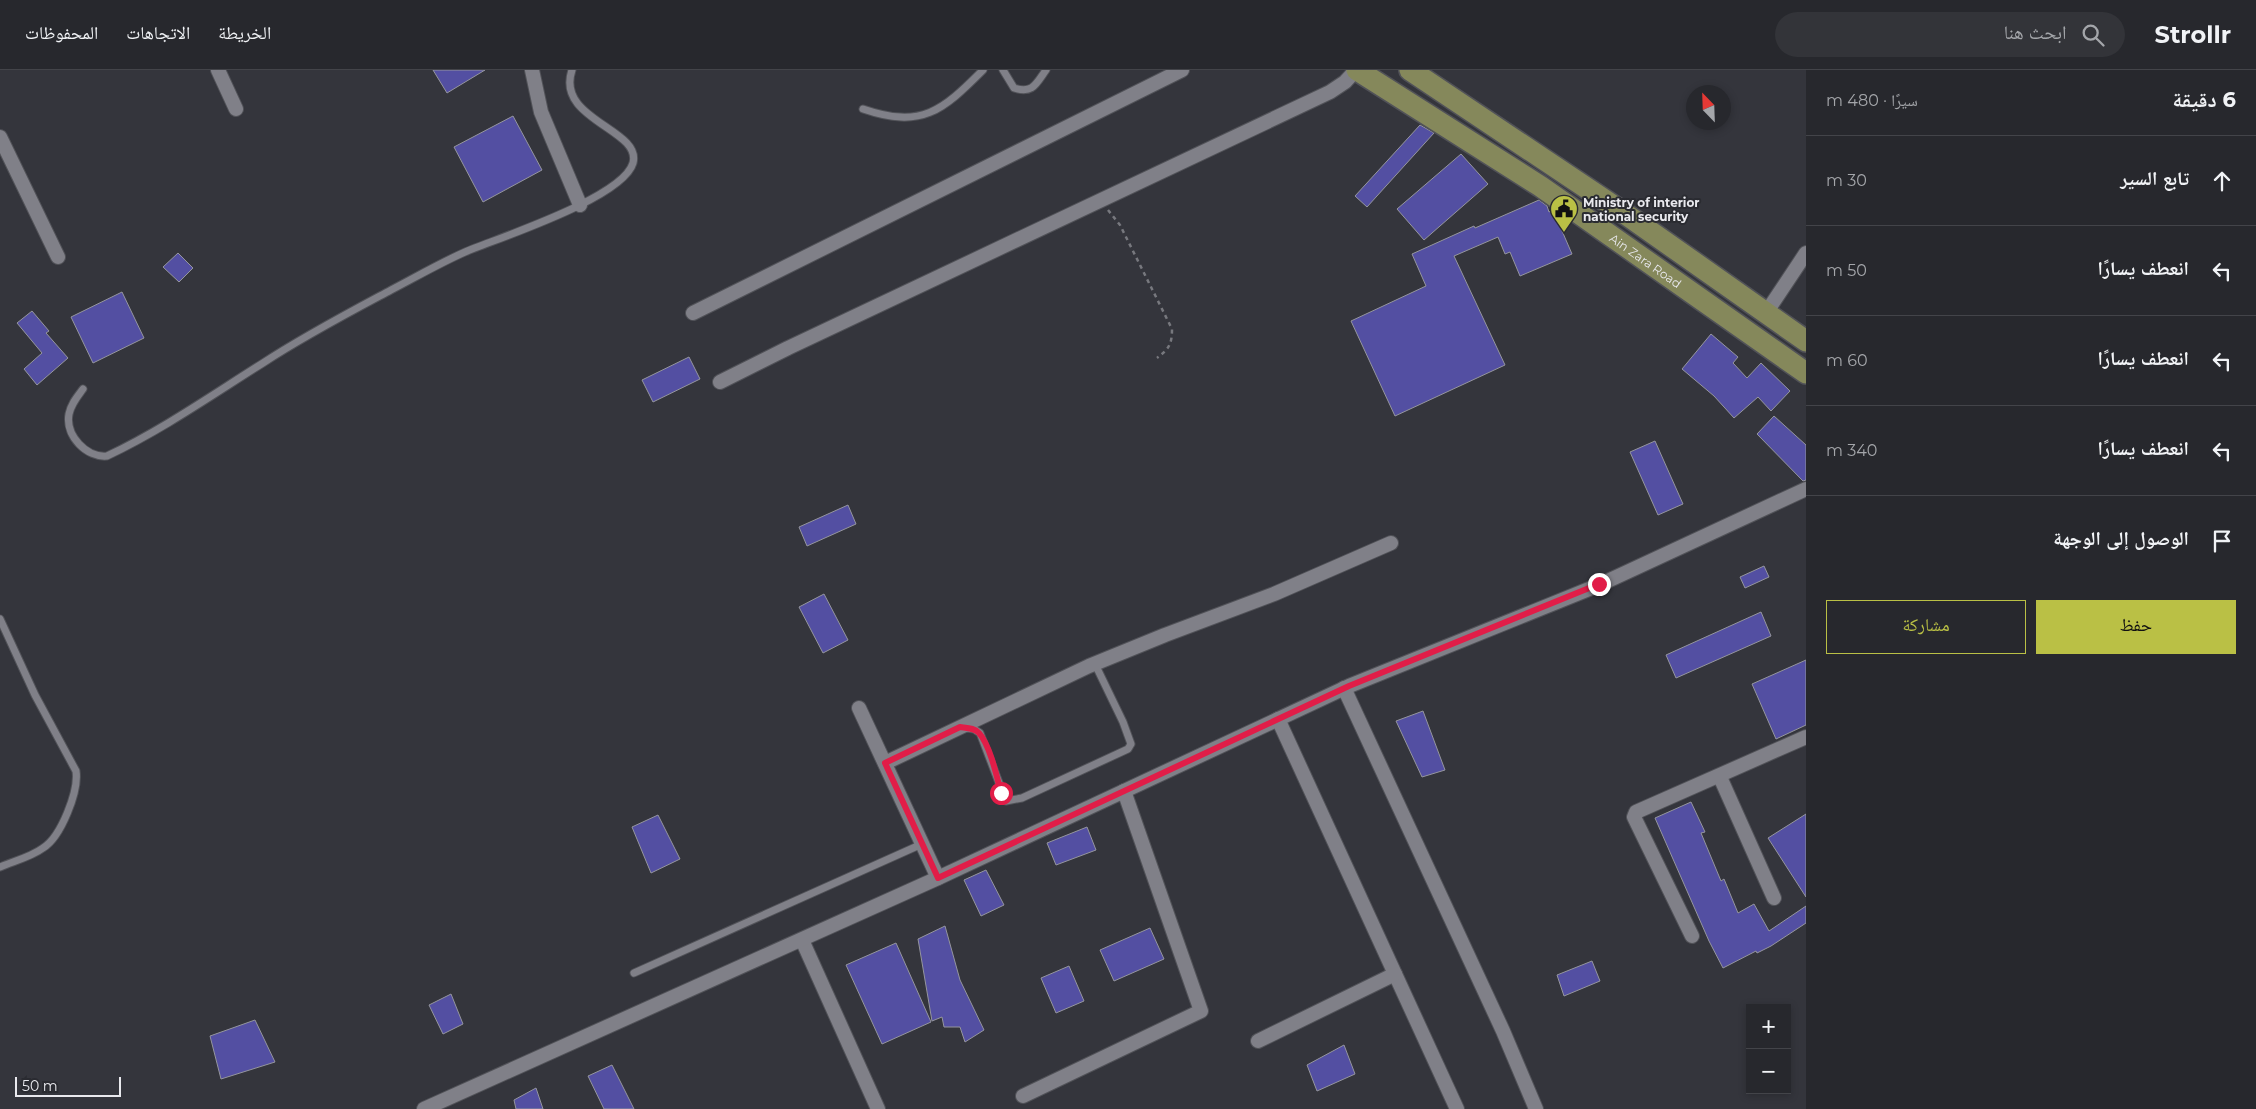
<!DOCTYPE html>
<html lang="ar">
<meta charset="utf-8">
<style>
body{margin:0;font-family:Montserrat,"Noto Naskh Arabic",sans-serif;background:#333439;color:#f1f3f6;direction:rtl}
.controls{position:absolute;right:15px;bottom:15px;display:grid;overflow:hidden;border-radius:0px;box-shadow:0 2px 8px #0003}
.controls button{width:45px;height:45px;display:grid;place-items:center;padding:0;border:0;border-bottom:1px solid #434449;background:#27282d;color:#f1f3f6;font:25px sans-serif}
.compass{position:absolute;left:1686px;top:15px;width:45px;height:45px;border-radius:50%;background:#27282d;box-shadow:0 2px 8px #0003;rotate:337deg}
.scale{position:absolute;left:15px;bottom:12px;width:106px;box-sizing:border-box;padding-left:5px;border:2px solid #e9e9ee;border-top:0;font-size:14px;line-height:18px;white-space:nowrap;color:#e9e9ee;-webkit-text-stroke:4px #2a2b31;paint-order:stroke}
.stop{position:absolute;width:15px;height:15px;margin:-11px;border:4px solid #e11d48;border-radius:50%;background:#fff}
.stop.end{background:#e11d48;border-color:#fff;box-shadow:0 1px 5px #0008}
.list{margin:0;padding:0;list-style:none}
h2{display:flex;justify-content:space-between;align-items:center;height:65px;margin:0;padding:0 20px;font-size:21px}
h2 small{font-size:16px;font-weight:400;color:#a4a6aa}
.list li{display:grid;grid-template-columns:32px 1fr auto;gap:15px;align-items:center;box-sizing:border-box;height:90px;padding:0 20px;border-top:1px solid #434449}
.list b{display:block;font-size:19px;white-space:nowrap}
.list em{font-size:16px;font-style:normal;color:#a4a6aa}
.actions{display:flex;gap:10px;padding:15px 20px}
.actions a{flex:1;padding:11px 0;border:1px solid #bac045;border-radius:0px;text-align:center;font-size:18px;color:#bac045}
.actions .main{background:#bac045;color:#111}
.icon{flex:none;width:28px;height:28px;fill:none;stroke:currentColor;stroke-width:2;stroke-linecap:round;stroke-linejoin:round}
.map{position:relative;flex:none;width:1806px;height:1039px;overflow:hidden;direction:ltr}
header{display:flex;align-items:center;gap:30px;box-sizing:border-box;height:70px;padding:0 25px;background:#27282d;border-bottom:1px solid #434449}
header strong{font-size:24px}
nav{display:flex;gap:28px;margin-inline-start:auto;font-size:18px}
.search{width:350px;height:45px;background:#333439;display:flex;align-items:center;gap:12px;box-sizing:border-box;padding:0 18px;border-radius:28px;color:#a4a6aa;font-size:19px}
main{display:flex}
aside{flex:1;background:#27282d}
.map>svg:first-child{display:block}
.building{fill:#534fa2;stroke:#95969e}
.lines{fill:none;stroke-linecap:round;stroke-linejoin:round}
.lane-casing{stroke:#515258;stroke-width:9}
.street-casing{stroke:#515258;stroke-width:16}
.primary-casing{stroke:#515258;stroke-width:24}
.path{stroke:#77787e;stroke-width:2.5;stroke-dasharray:4 4;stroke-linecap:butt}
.lane{stroke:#808088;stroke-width:7}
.street{stroke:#808088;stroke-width:14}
.primary{stroke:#85885b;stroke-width:21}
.route{stroke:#e11d48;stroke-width:6}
.labels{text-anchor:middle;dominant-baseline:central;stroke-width:4;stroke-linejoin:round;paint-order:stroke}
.poi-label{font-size:12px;font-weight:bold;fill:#e9e9ee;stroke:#2a2b31;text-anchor:start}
.street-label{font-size:12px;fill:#e9e9ee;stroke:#2a2b31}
</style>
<header>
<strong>Strollr</strong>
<div class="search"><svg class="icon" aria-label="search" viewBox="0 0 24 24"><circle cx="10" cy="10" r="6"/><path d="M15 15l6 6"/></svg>ابحث هنا</div>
<nav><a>الخريطة</a><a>الاتجاهات</a><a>المحفوظات</a></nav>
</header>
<main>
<aside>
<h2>6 دقيقة<small>سيرًا · 480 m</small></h2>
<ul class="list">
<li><svg class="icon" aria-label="ahead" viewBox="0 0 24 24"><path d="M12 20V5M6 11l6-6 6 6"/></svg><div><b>تابع السير</b></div><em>30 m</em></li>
<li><svg class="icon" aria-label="left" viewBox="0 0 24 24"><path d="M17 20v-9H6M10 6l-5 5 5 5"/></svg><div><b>انعطف يسارًا</b></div><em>50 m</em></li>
<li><svg class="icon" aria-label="left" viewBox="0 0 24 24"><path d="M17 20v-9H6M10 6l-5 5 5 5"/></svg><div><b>انعطف يسارًا</b></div><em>60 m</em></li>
<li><svg class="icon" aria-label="left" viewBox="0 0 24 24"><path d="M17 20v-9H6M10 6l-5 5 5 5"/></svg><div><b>انعطف يسارًا</b></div><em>340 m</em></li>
<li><svg class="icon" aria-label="arrive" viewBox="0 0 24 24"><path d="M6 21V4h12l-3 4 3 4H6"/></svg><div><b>الوصول إلى الوجهة</b></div></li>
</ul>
<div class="actions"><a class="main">حفظ</a><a>مشاركة</a></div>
</aside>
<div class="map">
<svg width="1806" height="1039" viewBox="0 0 1806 1039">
<rect width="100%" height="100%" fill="#34353c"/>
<!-- building -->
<g class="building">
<polygon points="433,0 485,0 447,23"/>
<polygon points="513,46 542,100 483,132 454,77"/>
<polygon points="1420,55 1434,63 1367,137 1355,126"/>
<polygon points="1461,84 1488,114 1424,170 1397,139"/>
<polygon points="1539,130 1547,136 1549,142 1553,140 1572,184 1520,206 1510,182 1505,184 1498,167 1454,186 1505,295 1395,346 1351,251 1426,216 1412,184 1474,156 1475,158"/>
<polygon points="178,183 193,198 179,212 163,197"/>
<polygon points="122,222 144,268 93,293 71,247"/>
<polygon points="32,241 49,261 46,263 68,288 37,315 24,299 42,283 17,253"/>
<polygon points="1711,264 1738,287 1733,293 1747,308 1761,293 1790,321 1771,341 1758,327 1734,348 1714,326 1682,299"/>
<polygon points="689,287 700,309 653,332 642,310"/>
<polygon points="1774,346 1806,375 1806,410 1803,411 1757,364"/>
<polygon points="1655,371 1683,434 1658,445 1630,382"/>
<polygon points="848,435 856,454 807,476 799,457"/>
<polygon points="1764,496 1769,507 1745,518 1740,507"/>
<polygon points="824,524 848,570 823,583 799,537"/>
<polygon points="1761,542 1771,566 1676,608 1666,585"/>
<polygon points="1806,590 1806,655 1776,669 1752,614"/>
<polygon points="1423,641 1445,700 1422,707 1396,651"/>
<polygon points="1691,732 1705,762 1701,763 1721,811 1724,809 1738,843 1754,834 1769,861 1806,836 1806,853 1771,876 1757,883 1756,881 1723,898 1709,871 1655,748"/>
<polygon points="1806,744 1806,827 1768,768"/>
<polygon points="658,745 680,789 651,803 632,757"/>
<polygon points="1087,757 1096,780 1056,795 1047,773"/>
<polygon points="986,800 1004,835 981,846 964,810"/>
<polygon points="945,856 960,910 984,960 965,972 960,957 944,957 942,947 932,951 918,869"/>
<polygon points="1150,858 1164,889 1114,911 1100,880"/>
<polygon points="896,873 931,952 882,974 846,895"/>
<polygon points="1592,891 1600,911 1564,926 1557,905"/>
<polygon points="1069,896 1084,931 1056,943 1041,908"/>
<polygon points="451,924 463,954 443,964 429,935"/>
<polygon points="255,950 275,992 221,1009 210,966"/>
<polygon points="1344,975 1355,1004 1317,1021 1307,995"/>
<polygon points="612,995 634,1039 604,1039 588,1006"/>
<polygon points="536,1018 543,1039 516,1039 514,1030"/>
</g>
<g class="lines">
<defs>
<g id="lane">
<path d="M1003 0 1014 18C1033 24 1036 14 1046 0"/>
<path d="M863 39C922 59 942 41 983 0"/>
<path d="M83 319C77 327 71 334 69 344 65 366 87 388 107 386 162 360 212 325 263 293 304 266 348 243 391 220 416 207 440 193 465 182 498 168 623 128 633 93 642 59 555 50 572 0"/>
<path d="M0 549 35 625 76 701C79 721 61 767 43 778 31 787 14 791 0 797"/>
<polyline points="966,658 974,659 980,663 1006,731 1022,728 1128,679 1131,674 1123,652 1095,594"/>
<polyline points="634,903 922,774"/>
</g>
<g id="street">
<polyline points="218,0 236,39"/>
<polyline points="532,0 541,42 580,135"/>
<polyline points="0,67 58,187"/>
<polyline points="693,243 1182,0"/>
<polyline points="1766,243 1806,183"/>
<polyline points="720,312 788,278 1330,22 1345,12 1356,0"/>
<polyline points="1344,618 1503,961 1536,1039"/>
<polyline points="859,638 938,808"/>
<polyline points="1278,649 1457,1039"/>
<polyline points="885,693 1089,596 1165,565 1274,524 1391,473"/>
<polyline points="1720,707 1774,828"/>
<polyline points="1692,866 1634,747 1636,742 1806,667"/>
<polyline points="802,870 878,1039"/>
<polyline points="1258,971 1395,904"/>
<polyline points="1023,1026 1201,941 1124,721"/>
<polyline points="424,1039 938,808 1349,616 1599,515 1806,419"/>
</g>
<g id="primary">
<path id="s1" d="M1357 0 1540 116 1806 303"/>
<polyline points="1410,0 1624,143 1806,271"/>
</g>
</defs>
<!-- lane casing -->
<use href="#lane" class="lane-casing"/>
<!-- street casing -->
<use href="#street" class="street-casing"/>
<!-- primary casing -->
<use href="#primary" class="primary-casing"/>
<!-- path -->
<path class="path" d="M1108 140 1120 155 1172 259C1172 274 1169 279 1157 288"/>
<!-- lane -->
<use href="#lane" class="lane"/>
<!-- street -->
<use href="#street" class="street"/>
<!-- primary -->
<use href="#primary" class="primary"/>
</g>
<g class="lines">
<!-- route -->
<path class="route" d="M1001 723C997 707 990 675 979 663 975 658 967 658 960 657L885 693 938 808 1349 616 1599 514"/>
</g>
<!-- icons -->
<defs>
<symbol id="civic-pin" viewBox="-11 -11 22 30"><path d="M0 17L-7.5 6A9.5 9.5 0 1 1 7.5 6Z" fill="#bac045" stroke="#2a2b31"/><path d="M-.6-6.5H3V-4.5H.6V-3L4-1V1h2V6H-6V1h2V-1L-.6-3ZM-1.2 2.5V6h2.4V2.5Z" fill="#111"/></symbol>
</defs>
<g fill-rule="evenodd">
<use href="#civic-pin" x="1548" y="123" width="32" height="43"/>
</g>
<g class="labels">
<!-- poi labels -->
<g class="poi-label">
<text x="1583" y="132">Ministry of interior<tspan x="1583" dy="14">national security</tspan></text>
</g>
<!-- street labels -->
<g class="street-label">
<text stroke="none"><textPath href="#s1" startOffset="346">Ain Zara Road</textPath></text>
</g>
</g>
</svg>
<div class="controls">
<button>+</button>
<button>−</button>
</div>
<svg class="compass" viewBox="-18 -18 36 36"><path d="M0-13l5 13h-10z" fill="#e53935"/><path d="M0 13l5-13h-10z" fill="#a4a6aa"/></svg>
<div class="scale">50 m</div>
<div class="stop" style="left:1001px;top:723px"></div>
<div class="stop end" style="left:1599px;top:514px"></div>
</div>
</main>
